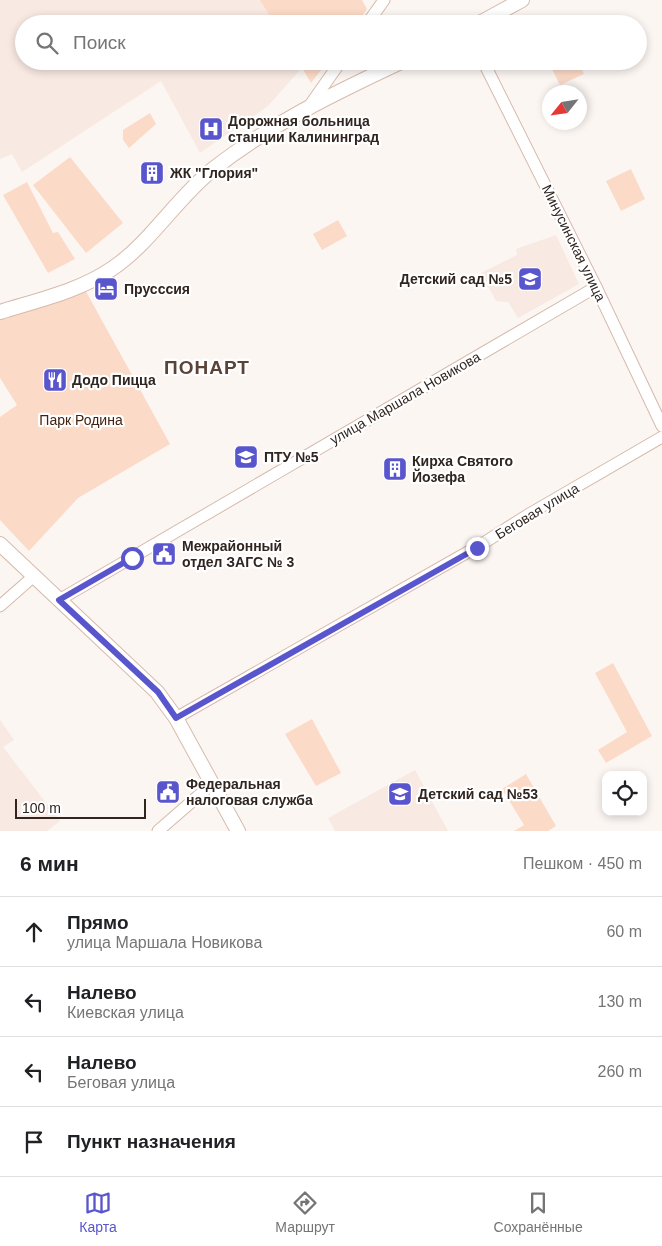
<!DOCTYPE html>
<html lang="ru">
<meta charset="utf-8">
<style>
body{margin:0;font-family:Arial,sans-serif;background:#f2f2f2;color:#202124}
.controls{position:absolute;right:15px;bottom:15px;display:grid;overflow:hidden;border-radius:10px;box-shadow:0 2px 8px #0003}
.controls button{width:45px;height:45px;display:grid;place-items:center;padding:0;border:0;border-bottom:1px solid #e0e0e0;background:#fff;color:#202124;font:25px sans-serif}
.compass{position:absolute;left:542px;top:85px;width:45px;height:45px;border-radius:50%;background:#fff;box-shadow:0 2px 8px #0003;rotate:240deg}
.scale{position:absolute;left:15px;bottom:12px;width:131px;box-sizing:border-box;padding-left:5px;border:2px solid #302520;border-top:0;font-size:14px;line-height:18px;white-space:nowrap;color:#302520;-webkit-text-stroke:4px #fff;paint-order:stroke}
.stop{position:absolute;width:15px;height:15px;margin:-11px;border:4px solid #5955cd;border-radius:50%;background:#fff}
.stop.end{background:#5955cd;border-color:#fff;box-shadow:0 1px 5px #0008}
.list{margin:0;padding:0;list-style:none}
h2{display:flex;justify-content:space-between;align-items:center;height:65px;margin:0;padding:0 20px;font-size:21px}
h2 small{font-size:16px;font-weight:400;color:#757577}
.list li{display:grid;grid-template-columns:32px 1fr auto;gap:15px;align-items:center;box-sizing:border-box;height:70px;padding:0 20px;border-top:1px solid #e0e0e0}
.list b{display:block;font-size:19px;white-space:nowrap}
.list p{margin:0;font-size:16px;white-space:nowrap;color:#757577}
.list em{font-size:16px;font-style:normal;color:#757577}
.icon{flex:none;width:28px;height:28px;fill:none;stroke:currentColor;stroke-width:2;stroke-linecap:round;stroke-linejoin:round}
.map{position:relative;flex:none;width:662px;height:831px;overflow:hidden}
.search{position:absolute;background:#fff;box-shadow:0 2px 8px #0003;left:15px;right:15px;top:15px;height:55px;display:flex;align-items:center;gap:12px;box-sizing:border-box;padding:0 18px;border-radius:28px;color:#757577;font-size:19px}
.sheet{height:345px;background:#fff}
nav{display:flex;justify-content:space-around;align-items:center;box-sizing:border-box;height:70px;border-top:1px solid #e0e0e0;background:#fff;font-size:14px;color:#757577}
nav a{display:grid;justify-items:center;gap:2px}
nav .on{color:#5955cd}
.map>svg:first-child{display:block}
.built{fill:#f8e9e2}
.green{fill:#fcdac8}
.lines{fill:none;stroke-linecap:round;stroke-linejoin:round}
.minor-casing{stroke:#d7baac;stroke-width:13}
.major-casing{stroke:#d7baac;stroke-width:16}
.minor{stroke:#fff;stroke-width:11}
.major{stroke:#fff;stroke-width:14}
.route{stroke:#5955cd;stroke-width:6}
.labels{text-anchor:middle;dominant-baseline:central;stroke-width:4.5;stroke-linejoin:round;paint-order:stroke}
.poi-label{font-size:14px;font-weight:bold;fill:#302520;stroke:#fff;text-anchor:start}
.street-label{font-size:14px;fill:#302520;stroke:#fff}
.park-label{font-size:14px;fill:#43220f;stroke:#fff}
.district-label{font-size:19px;font-weight:bold;letter-spacing:1px;fill:#5b4337;stroke:#fff}
</style>
<div class="map">
<svg width="662" height="831" viewBox="0 0 662 831">
<rect width="100%" height="100%" fill="#fcf6f3"/>
<!-- built -->
<g class="built">
<polygon points="0,0 355,0 342,24 149,24 147,22 144,24 24,24 24,61 308,61 268,106 200,153 161,81 22,172 12,154 0,159"/>
<polygon points="556,235 579,284 518,318 508,302 496,301 481,273 517,255 516,249"/>
<polygon points="0,720 14,740 3,747 60,821 47,831 0,831"/>
<polygon points="415,770 448,831 335,831 328,818"/>
</g>
<!-- green -->
<g class="green">
<polygon points="260,0 362,0 367,9 356,24 275,24"/>
<polygon points="298,61 328,61 311,83"/>
<polygon points="548,61 578,61 584,74 560,85"/>
<polygon points="150,113 156,124 129,148 123,140 123,130"/>
<polygon points="70,157 123,223 86,253 33,185"/>
<polygon points="631,169 645,199 621,211 606,181"/>
<polygon points="27,182 53,233 58,232 75,259 48,273 3,195"/>
<polygon points="338,220 347,236 322,250 313,234"/>
<polygon points="83,286 170,444 78,498 29,551 0,520 0,417 17,405 0,378 0,317"/>
<polygon points="613,663 652,736 606,763 598,750 627,732 595,673"/>
<polygon points="312,719 341,773 316,786 285,734"/>
<polygon points="526,774 556,826 548,831 514,831 524,825 502,789"/>
</g>
<g class="lines">
<defs>
<g id="minor">
<polyline points="367,24 384,0"/>
<polyline points="483,61 596,287 662,426"/>
<polyline points="308,108 341,61"/>
<polyline points="59,600 596,287"/>
<polyline points="0,606 34,576"/>
<polyline points="176,718 482,544 531,513 662,437"/>
<polyline points="158,831 212,784"/>
</g>
<g id="major">
<polyline points="478,24 522,0"/>
<path d="M0 312C38 300 80 291 113 268 151 242 176 199 212 170 270 124 337 92 403 61"/>
<polyline points="0,544 157,692 176,718 238,831"/>
</g>
</defs>
<!-- minor casing -->
<use href="#minor" class="minor-casing"/>
<!-- major casing -->
<use href="#major" class="major-casing"/>
<!-- minor -->
<use href="#minor" class="minor"/>
<!-- major -->
<use href="#major" class="major"/>
</g>
<g class="lines">
<!-- route -->
<polyline class="route" points="132,558 59,600 158,692 176,718 477,548"/>
</g>
<!-- icons -->
<defs>
<symbol id="hospital-square" viewBox="-11 -11 22 22"><rect x="-9" y="-9" width="18" height="18" rx="4" fill="#5955cd" stroke="#fff"/><path d="M-5-5h3v3.5h4V-5h3V5h-3V1.5h-4V5h-3Z" fill="#fff"/></symbol>
<symbol id="building-square" viewBox="-11 -11 22 22"><rect x="-9" y="-9" width="18" height="18" rx="4" fill="#5955cd" stroke="#fff"/><path d="M-4-6H4V6H1V3H-1V6H-4ZM-2.5-4.3h1.7v1.8h-1.7ZM.8-4.3h1.7v1.8H.8ZM-2.5-1h1.7V.8h-1.7ZM.8-1h1.7V.8H.8Z" fill="#fff"/></symbol>
<symbol id="school-square" viewBox="-11 -11 22 22"><rect x="-9" y="-9" width="18" height="18" rx="4" fill="#5955cd" stroke="#fff"/><path d="M0-5L7-2L0 1L-7-2ZM-4 1L0 2.5L4 1V4Q0 6-4 4Z" fill="#fff"/></symbol>
<symbol id="hotel-square" viewBox="-11 -11 22 22"><rect x="-9" y="-9" width="18" height="18" rx="4" fill="#5955cd" stroke="#fff"/><path d="M-6-4.5h1.5V1H6V5H4.5V3h-9V5H-6ZM-4 0a1.8 1.8 0 1 1 3.6 0ZM.5 0V-2.5h3Q6-2.5 6 0Z" fill="#fff"/></symbol>
<symbol id="restaurant-square" viewBox="-11 -11 22 22"><rect x="-9" y="-9" width="18" height="18" rx="4" fill="#5955cd" stroke="#fff"/><path d="M-5-6h1v4h1v-4h1v4h1v-4h1v5L-1.5 .5V6h-2V.5L-5-1ZM5-6V6H3V1.5H1.5Q1.5-4 5-6Z" fill="#fff"/></symbol>
<symbol id="university-square" viewBox="-11 -11 22 22"><rect x="-9" y="-9" width="18" height="18" rx="4" fill="#5955cd" stroke="#fff"/><path d="M0-5L7-2L0 1L-7-2ZM-4 1L0 2.5L4 1V4Q0 6-4 4Z" fill="#fff"/></symbol>
<symbol id="civic-square" viewBox="-11 -11 22 22"><rect x="-9" y="-9" width="18" height="18" rx="4" fill="#5955cd" stroke="#fff"/><path d="M-.6-6.5H3V-4.5H.6V-3L4-1V1h2V6H-6V1h2V-1L-.6-3ZM-1.2 2.5V6h2.4V2.5Z" fill="#fff"/></symbol>
</defs>
<g fill-rule="evenodd">
<use href="#hospital-square" x="197" y="115" width="28" height="28"/>
<use href="#building-square" x="138" y="159" width="28" height="28"/>
<use href="#school-square" x="516" y="265" width="28" height="28"/>
<use href="#hotel-square" x="92" y="275" width="28" height="28"/>
<use href="#restaurant-square" x="41" y="366" width="28" height="28"/>
<use href="#university-square" x="232" y="443" width="28" height="28"/>
<use href="#building-square" x="381" y="455" width="28" height="28"/>
<use href="#civic-square" x="150" y="540" width="28" height="28"/>
<use href="#civic-square" x="154" y="778" width="28" height="28"/>
<use href="#school-square" x="386" y="780" width="28" height="28"/>
</g>
<g class="labels">
<!-- poi labels -->
<g class="poi-label">
<text x="228" y="121">Дорожная больница<tspan x="228" dy="16">станции Калининград</tspan></text>
<text x="170" y="173">ЖК "Глория"</text>
<text x="512" y="279" text-anchor="end">Детский сад №5</text>
<text x="124" y="289">Прусссия</text>
<text x="72" y="380">Додо Пицца</text>
<text x="264" y="457">ПТУ №5</text>
<text x="412" y="461">Кирха Святого<tspan x="412" dy="16">Йозефа</tspan></text>
<text x="182" y="546">Межрайонный<tspan x="182" dy="16">отдел ЗАГС № 3</tspan></text>
<text x="186" y="784">Федеральная<tspan x="186" dy="16">налоговая служба</tspan></text>
<text x="418" y="794">Детский сад №53</text>
</g>
<!-- street labels -->
<g class="street-label">
<text transform="translate(574 243) rotate(64)">Минусинская улица</text>
<text transform="translate(405 398) rotate(-30)">улица Маршала Новикова</text>
<text transform="translate(537 511) rotate(-31)">Беговая улица</text>
</g>
<!-- park labels -->
<g class="park-label">
<text x="81" y="420">Парк Родина</text>
</g>
<!-- district labels -->
<g class="district-label">
<text x="207" y="367">ПОНАРТ</text>
</g>
</g>
</svg>
<div class="controls">
<button><svg class="icon" aria-label="locate" viewBox="0 0 24 24"><circle cx="12" cy="12" r="6"/><path d="M12 2v4M12 18v4M2 12h4M18 12h4"/></svg></button>
</div>
<svg class="compass" viewBox="-18 -18 36 36"><path d="M0-13l5 13h-10z" fill="#e53935"/><path d="M0 13l5-13h-10z" fill="#757577"/></svg>
<div class="scale">100 m</div>
<div class="stop" style="left:132px;top:558px"></div>
<div class="stop end" style="left:477px;top:548px"></div>
<div class="search"><svg class="icon" aria-label="search" viewBox="0 0 24 24"><circle cx="10" cy="10" r="6"/><path d="M15 15l6 6"/></svg>Поиск</div>
</div>
<section class="sheet">
<h2>6 мин<small>Пешком · 450 m</small></h2>
<ul class="list">
<li><svg class="icon" aria-label="ahead" viewBox="0 0 24 24"><path d="M12 20V5M6 11l6-6 6 6"/></svg><div><b>Прямо</b><p>улица Маршала Новикова</p></div><em>60 m</em></li>
<li><svg class="icon" aria-label="left" viewBox="0 0 24 24"><path d="M17 20v-9H6M10 6l-5 5 5 5"/></svg><div><b>Налево</b><p>Киевская улица</p></div><em>130 m</em></li>
<li><svg class="icon" aria-label="left" viewBox="0 0 24 24"><path d="M17 20v-9H6M10 6l-5 5 5 5"/></svg><div><b>Налево</b><p>Беговая улица</p></div><em>260 m</em></li>
<li><svg class="icon" aria-label="arrive" viewBox="0 0 24 24"><path d="M6 21V4h12l-3 4 3 4H6"/></svg><div><b>Пункт назначения</b></div></li>
</ul>
</section>
<nav>
<a class="on"><svg class="icon" aria-label="map" viewBox="0 0 24 24"><path d="M3 6l6-2 6 2 6-2v14l-6 2-6-2-6 2zM9 4v14M15 6v14"/></svg>Карта</a>
<a><svg class="icon" aria-label="directions" viewBox="0 0 24 24"><path d="M12 3l9 9-9 9-9-9zM9 14v-3h6M13 9l2 2-2 2"/></svg>Маршрут</a>
<a><svg class="icon" aria-label="saved" viewBox="0 0 24 24"><path d="M7 4h10v16l-5-4-5 4z"/></svg>Сохранённые</a>
</nav>
